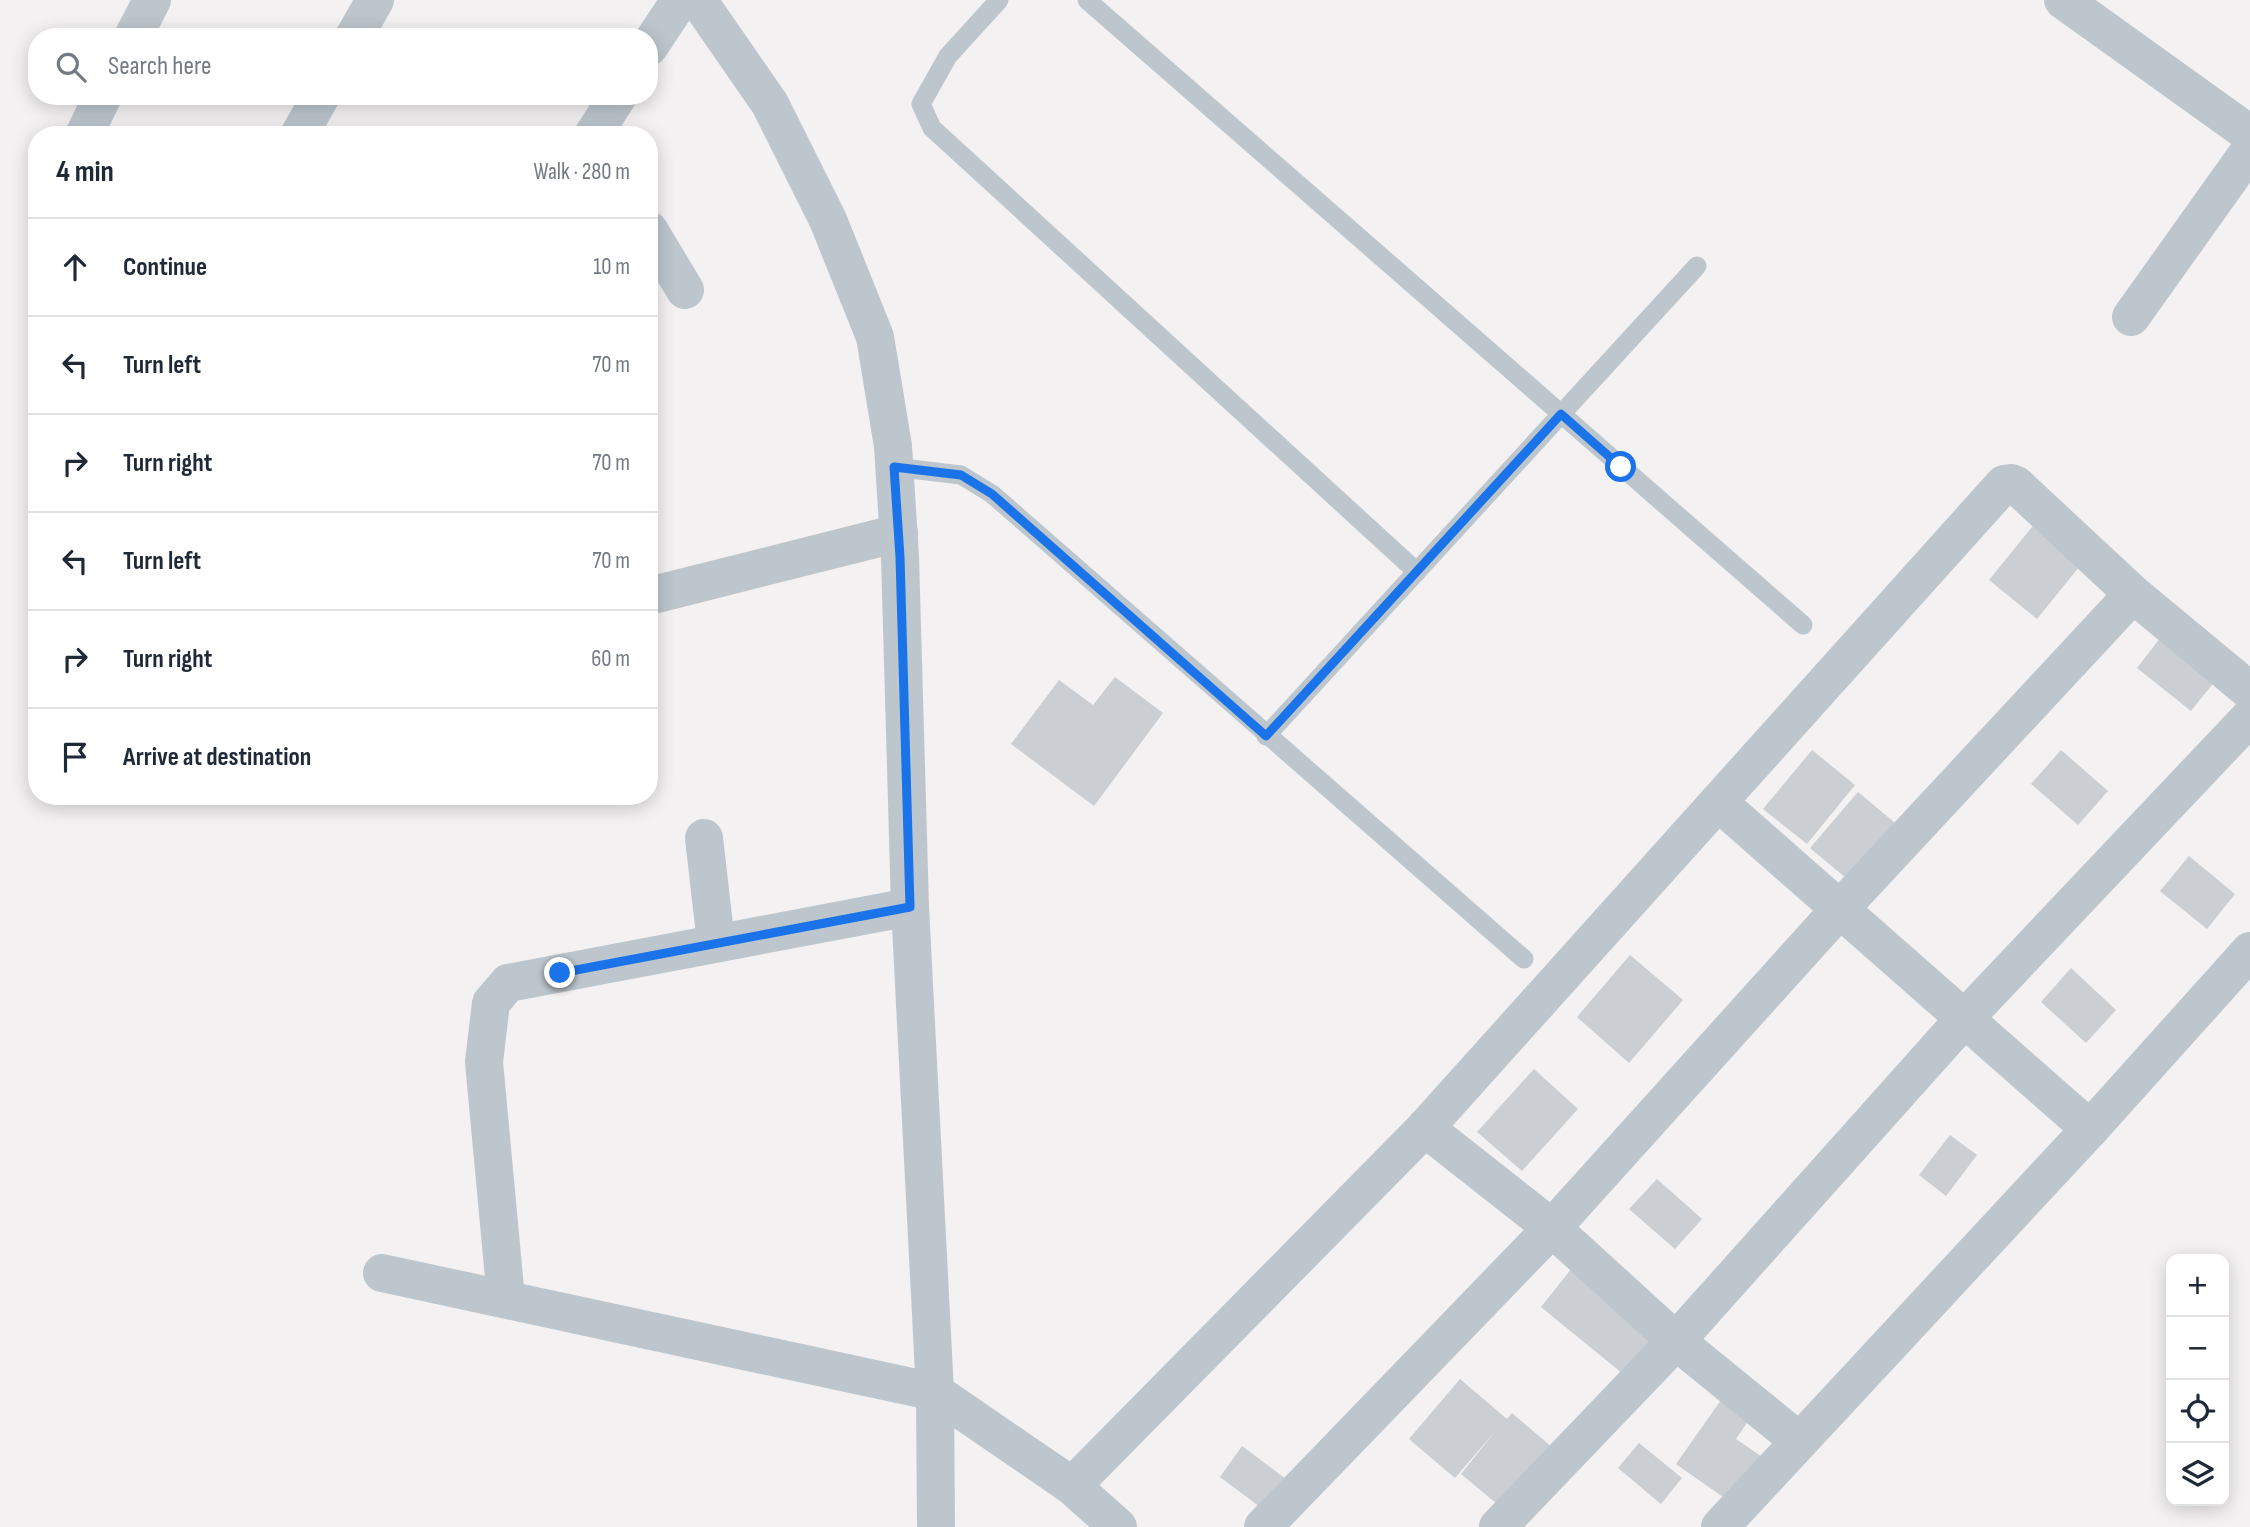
<!DOCTYPE html>
<meta charset="utf-8">
<style>
body{margin:0;font-family:"Sofia Sans Condensed",sans-serif;background:#f6f6f7;color:#1f2937}
.controls{position:absolute;right:21px;bottom:21px;display:grid;overflow:hidden;border-radius:14px;box-shadow:0 4px 18px #0003}
.controls button{width:63px;height:63px;display:grid;place-items:center;padding:0;border:0;border-bottom:2px solid #e0e1e3;background:#fff;color:#1f2937;font:35px sans-serif}
.stop{position:absolute;width:21px;height:21px;margin:-16px;border:5px solid #1a73e8;border-radius:50%;background:#fff}
.stop.end{background:#1a73e8;border-color:#fff;box-shadow:0 2px 7px #0008}
.list{margin:0;padding:0;list-style:none}
h2{display:flex;justify-content:space-between;align-items:center;height:91px;margin:0;padding:0 28px;font-size:30px}
h2 small{font-size:23px;font-weight:400;color:#747a83}
.list li{display:grid;grid-template-columns:46px 1fr auto;gap:21px;align-items:center;box-sizing:border-box;height:98px;padding:0 28px;border-top:2px solid #e0e1e3}
.list b{display:block;font-size:26px;white-space:nowrap}
.list em{font-size:23px;font-style:normal;color:#747a83}
.icon{flex:none;width:38px;height:38px;fill:none;stroke:currentColor;stroke-width:2;stroke-linecap:round;stroke-linejoin:round}
.map{position:relative;flex:none;width:2250px;height:1527px;overflow:hidden}
.search{position:absolute;background:#fff;box-shadow:0 4px 18px #0003;left:28px;top:28px;width:630px;height:77px;display:flex;align-items:center;gap:18px;box-sizing:border-box;padding:0 24px;border-radius:28px;color:#747a83;font-size:26px}
.panel{position:absolute;background:#fff;box-shadow:0 4px 18px #0003;left:28px;top:126px;width:630px;height:679px;border-radius:28px}
.map>svg:first-child{display:block}
.building{fill:#cbced3}
.lines{fill:none;stroke-linecap:round;stroke-linejoin:round}
.service{stroke:#bdc6cd;stroke-width:19}
.minor{stroke:#bdc6cd;stroke-width:38}
.tertiary{stroke:#bdc6cd;stroke-width:38}
.route{stroke:#1a73e8;stroke-width:9}
</style>
<div class="map">
<svg width="2250" height="1527" viewBox="0 0 2250 1527">
<rect width="100%" height="100%" fill="#f3f1f1"/>
<!-- building -->
<g class="building">
<polygon points="2040,517 2088,556 2037,619 1989,580"/>
<polygon points="2164,633 2219,676 2191,711 2137,668"/>
<polygon points="1115,677 1163,713 1094,806 1011,744 1059,680 1093,705"/>
<polygon points="1812,750 1855,785 1807,844 1763,809"/>
<polygon points="2061,750 2108,791 2078,825 2031,784"/>
<polygon points="1858,792 1900,827 1852,883 1810,848"/>
<polygon points="2189,856 2235,894 2207,929 2160,891"/>
<polygon points="1630,955 1683,1000 1629,1063 1577,1017"/>
<polygon points="2071,968 2116,1010 2086,1043 2041,1002"/>
<polygon points="1534,1069 1578,1109 1522,1171 1477,1132"/>
<polygon points="1950,1135 1977,1155 1946,1196 1919,1175"/>
<polygon points="1657,1179 1702,1219 1675,1249 1629,1209"/>
<polygon points="1572,1268 1659,1340 1628,1378 1541,1307"/>
<polygon points="1460,1379 1507,1419 1512,1413 1559,1453 1508,1513 1461,1474 1497,1429 1455,1478 1409,1439"/>
<polygon points="1721,1400 1749,1420 1736,1439 1765,1459 1733,1504 1676,1464"/>
<polygon points="1639,1443 1682,1478 1661,1504 1618,1468"/>
<polygon points="1242,1446 1286,1479 1264,1510 1220,1477"/>
</g>
<g class="lines">
<!-- service -->
<g class="service">
<polyline points="999,0 948,56 921,104 932,128 1417,572"/>
<polyline points="1087,0 1803,625"/>
<polyline points="894,467 961,475 992,494 1524,959"/>
<polyline points="1266,736 1697,266"/>
</g>
<!-- minor -->
<g class="minor">
<polyline points="2063,0 2250,134"/>
<polyline points="133,37 152,0"/>
<polyline points="354,37 375,0"/>
<polyline points="649,47 680,0"/>
<polyline points="84,135 103,96"/>
<polyline points="299,135 321,96"/>
<polyline points="593,135 618,96"/>
<polyline points="649,230 685,290"/>
<polyline points="2131,317 2250,150"/>
<polyline points="649,596 899,533"/>
<polyline points="1718,802 2090,1129"/>
<polyline points="704,838 716,943"/>
<polyline points="1425,1128 1552,1228 1676,1341 1799,1441"/>
<polyline points="382,1273 935,1392 1072,1486 1118,1527"/>
<polyline points="506,1299 484,1062 491,1003 508,983 910,907"/>
<polyline points="1072,1486 1425,1128 2004,484 2011,483 2016,485 2133,594 2250,691"/>
<polyline points="1263,1527 1552,1228 1839,910 2133,594"/>
<polyline points="1498,1527 1676,1341 1964,1019 2250,717"/>
<polyline points="1720,1527 2090,1129 2250,951"/>
</g>
<!-- tertiary -->
<polyline class="tertiary" points="698,0 770,104 828,220 875,337 893,446 900,557 910,907 935,1392 936,1527"/>
</g>
<g class="lines">
<!-- route -->
<polyline class="route" points="560,973 910,907 900,557 894,467 961,475 992,494 1266,736 1561,414 1621,467"/>
</g>
</svg>
<div class="controls">
<button>+</button>
<button>−</button>
<button><svg class="icon" aria-label="locate" viewBox="0 0 24 24"><circle cx="12" cy="12" r="6"/><path d="M12 2v4M12 18v4M2 12h4M18 12h4"/></svg></button>
<button><svg class="icon" aria-label="layers" viewBox="0 0 24 24"><path d="M12 4l9 5-9 5-9-5zM3 14l9 5 9-5"/></svg></button>
</div>
<div class="stop" style="left:1621px;top:467px"></div>
<div class="stop end" style="left:560px;top:973px"></div>
<div class="search"><svg class="icon" aria-label="search" viewBox="0 0 24 24"><circle cx="10" cy="10" r="6"/><path d="M15 15l6 6"/></svg>Search here</div>
<section class="panel">
<h2>4 min<small>Walk · 280 m</small></h2>
<ul class="list">
<li><svg class="icon" aria-label="ahead" viewBox="0 0 24 24"><path d="M12 20V5M6 11l6-6 6 6"/></svg><div><b>Continue</b></div><em>10 m</em></li>
<li><svg class="icon" aria-label="left" viewBox="0 0 24 24"><path d="M17 20v-9H6M10 6l-5 5 5 5"/></svg><div><b>Turn left</b></div><em>70 m</em></li>
<li><svg class="icon" aria-label="right" viewBox="0 0 24 24"><path d="M7 20v-9h11M14 6l5 5-5 5"/></svg><div><b>Turn right</b></div><em>70 m</em></li>
<li><svg class="icon" aria-label="left" viewBox="0 0 24 24"><path d="M17 20v-9H6M10 6l-5 5 5 5"/></svg><div><b>Turn left</b></div><em>70 m</em></li>
<li><svg class="icon" aria-label="right" viewBox="0 0 24 24"><path d="M7 20v-9h11M14 6l5 5-5 5"/></svg><div><b>Turn right</b></div><em>60 m</em></li>
<li><svg class="icon" aria-label="arrive" viewBox="0 0 24 24"><path d="M6 21V4h12l-3 4 3 4H6"/></svg><div><b>Arrive at destination</b></div></li>
</ul>
</section>
</div>
